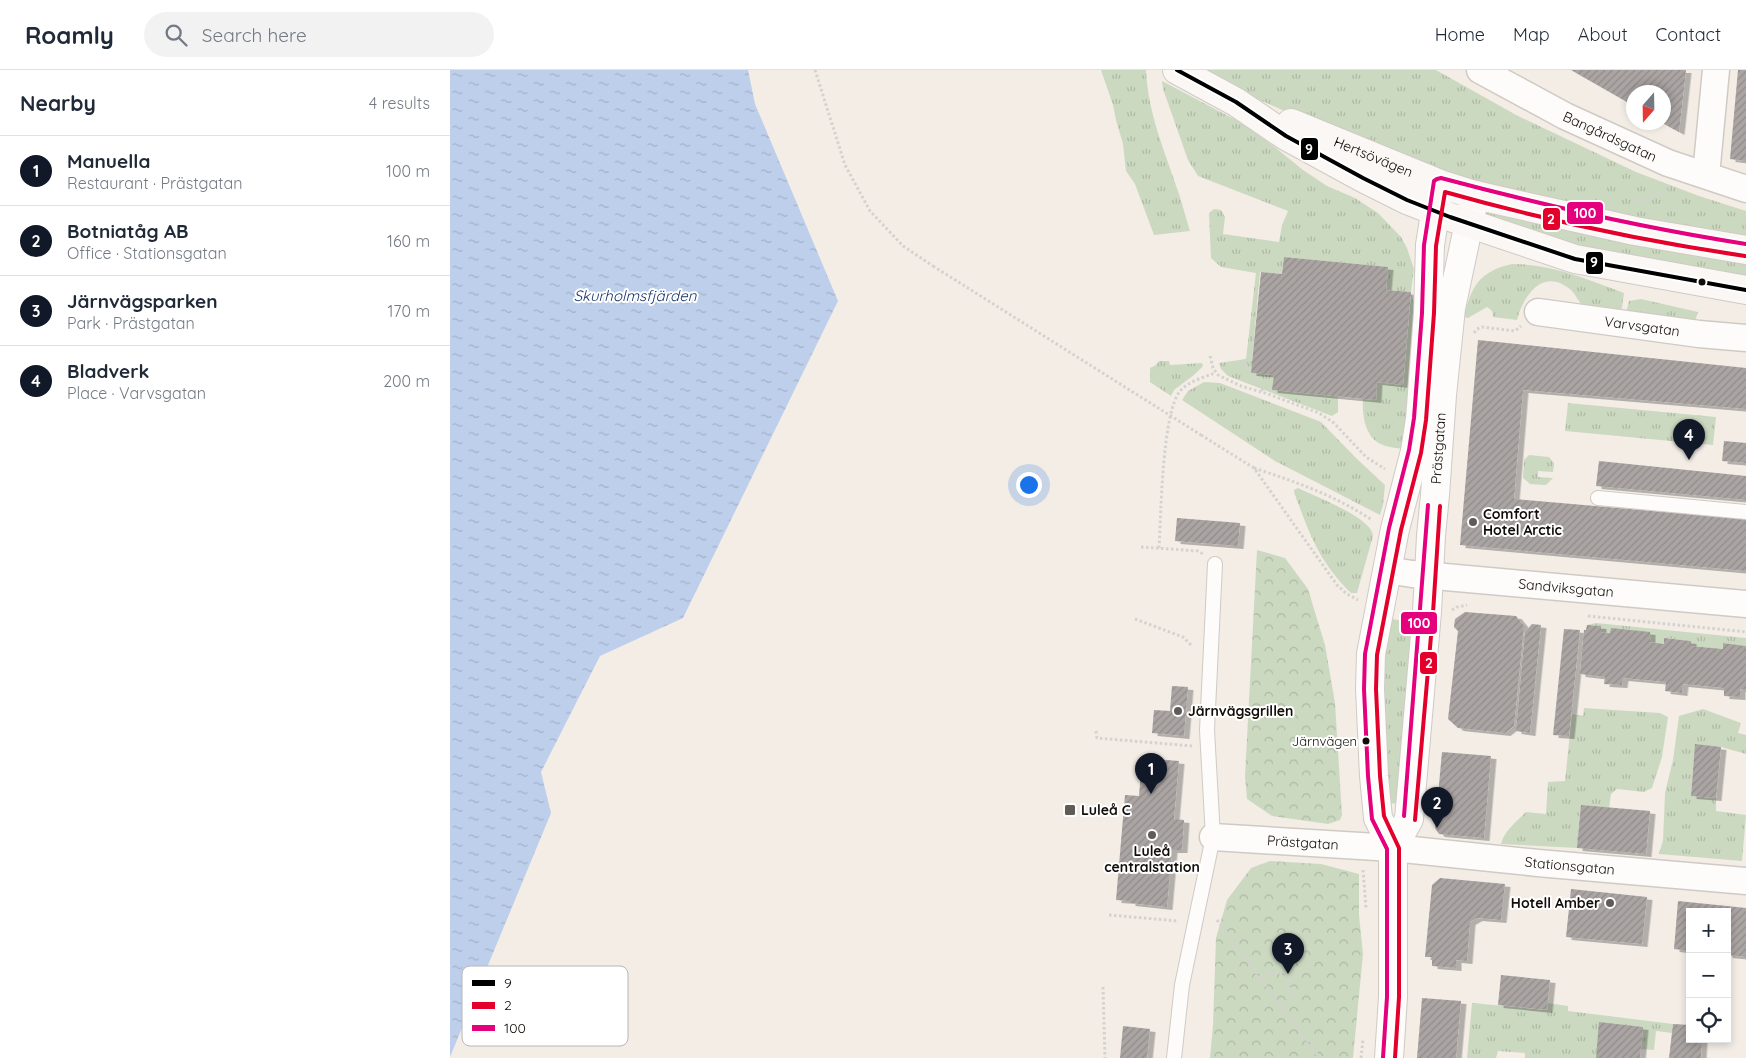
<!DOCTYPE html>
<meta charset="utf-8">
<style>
body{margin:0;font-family:Quicksand,sans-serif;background:#f2f2f3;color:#1f2937}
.controls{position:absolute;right:15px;bottom:15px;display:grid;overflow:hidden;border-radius:0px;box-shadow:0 2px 8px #0003}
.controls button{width:45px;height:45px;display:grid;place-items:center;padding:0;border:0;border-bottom:1px solid #e0e1e3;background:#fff;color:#1f2937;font:25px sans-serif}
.compass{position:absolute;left:1176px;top:15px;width:45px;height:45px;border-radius:50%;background:#fff;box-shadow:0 2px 8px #0003;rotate:200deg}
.you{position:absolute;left:578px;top:414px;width:18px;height:18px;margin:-12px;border:4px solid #fff;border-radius:50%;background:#1a73e8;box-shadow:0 0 0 8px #1a73e833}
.badge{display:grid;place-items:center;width:32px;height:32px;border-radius:50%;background:#111827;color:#fff;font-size:16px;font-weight:700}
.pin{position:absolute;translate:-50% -41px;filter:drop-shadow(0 1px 2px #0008)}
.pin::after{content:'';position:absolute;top:26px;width:18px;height:15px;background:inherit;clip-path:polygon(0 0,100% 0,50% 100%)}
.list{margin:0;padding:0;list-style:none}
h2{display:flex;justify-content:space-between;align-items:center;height:65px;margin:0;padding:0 20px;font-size:21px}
h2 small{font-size:16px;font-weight:400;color:#747a83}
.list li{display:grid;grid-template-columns:32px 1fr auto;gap:15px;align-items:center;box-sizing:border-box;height:70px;padding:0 20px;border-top:1px solid #e0e1e3}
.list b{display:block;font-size:19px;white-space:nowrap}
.list p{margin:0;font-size:16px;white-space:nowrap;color:#747a83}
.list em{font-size:16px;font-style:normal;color:#747a83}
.icon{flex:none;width:28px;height:28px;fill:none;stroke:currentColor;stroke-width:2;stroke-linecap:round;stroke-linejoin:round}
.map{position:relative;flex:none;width:1296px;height:988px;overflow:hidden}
header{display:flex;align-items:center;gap:30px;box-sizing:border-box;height:70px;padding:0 25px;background:#fff;border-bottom:1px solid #e0e1e3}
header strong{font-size:24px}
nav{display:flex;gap:28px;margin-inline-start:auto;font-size:18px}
.search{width:350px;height:45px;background:#f2f2f3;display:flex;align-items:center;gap:12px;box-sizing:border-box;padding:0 18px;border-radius:28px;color:#747a83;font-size:19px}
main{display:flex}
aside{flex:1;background:#fff}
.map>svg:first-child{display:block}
.grass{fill:url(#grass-tufts)}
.park{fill:url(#park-crowns)}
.water{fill:url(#water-ripples)}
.building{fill:url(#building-hatch);filter:url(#shadow)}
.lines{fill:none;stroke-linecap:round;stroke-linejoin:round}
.service-casing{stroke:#cfcac4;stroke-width:16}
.minor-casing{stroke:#cfcac4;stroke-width:29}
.tertiary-casing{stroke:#cfcac4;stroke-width:30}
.secondary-casing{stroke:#cfcac4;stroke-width:30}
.path{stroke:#d4d2cf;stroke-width:3;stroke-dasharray:2.5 2.5;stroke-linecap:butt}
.service{stroke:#fdfcfb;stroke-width:14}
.minor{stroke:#fdfcfb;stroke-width:26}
.tertiary{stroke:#fdfcfb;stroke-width:28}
.secondary{stroke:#faf7f5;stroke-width:28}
.path-bridge{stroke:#d4d2cf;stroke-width:3;stroke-dasharray:2.5 2.5;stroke-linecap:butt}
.bus-1-casing{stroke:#fff;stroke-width:8}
.bus-2-casing{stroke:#fff;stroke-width:8}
.bus-3-casing{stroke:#fff;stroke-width:8}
.bus-1{stroke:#000;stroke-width:4}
.bus-2{stroke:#e4002b;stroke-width:4}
.bus-3{stroke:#e5007d;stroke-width:4}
.bus-dot{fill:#110d09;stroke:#fff;stroke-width:2}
.poi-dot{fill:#605b56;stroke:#fff;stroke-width:2}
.labels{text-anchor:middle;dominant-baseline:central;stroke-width:4;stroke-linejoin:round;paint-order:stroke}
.bus-label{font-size:13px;fill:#110d09;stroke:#fff;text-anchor:end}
.street-label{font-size:14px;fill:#110d09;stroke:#fff}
.poi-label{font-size:14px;font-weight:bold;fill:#110d09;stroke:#fff;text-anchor:start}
.water-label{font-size:15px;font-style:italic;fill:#16346a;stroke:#fff}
.key{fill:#fff;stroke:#b8b6b5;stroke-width:1}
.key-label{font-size:14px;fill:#110d09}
.line-badge{stroke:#fff;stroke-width:2}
.badge-label{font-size:14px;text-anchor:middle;font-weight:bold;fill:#fff}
</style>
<header>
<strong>Roamly</strong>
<div class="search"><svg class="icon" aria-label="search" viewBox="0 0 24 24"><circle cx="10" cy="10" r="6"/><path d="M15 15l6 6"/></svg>Search here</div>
<nav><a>Home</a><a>Map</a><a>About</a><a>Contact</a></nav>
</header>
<main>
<aside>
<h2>Nearby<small>4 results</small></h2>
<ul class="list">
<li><span class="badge">1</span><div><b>Manuella</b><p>Restaurant · Prästgatan</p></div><em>100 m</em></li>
<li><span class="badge">2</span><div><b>Botniatåg AB</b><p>Office · Stationsgatan</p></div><em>160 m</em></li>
<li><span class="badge">3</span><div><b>Järnvägsparken</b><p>Park · Prästgatan</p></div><em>170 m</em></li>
<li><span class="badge">4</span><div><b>Bladverk</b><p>Place · Varvsgatan</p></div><em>200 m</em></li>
</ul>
</aside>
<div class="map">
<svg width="1296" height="988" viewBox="0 0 1296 988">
<defs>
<pattern id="grass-tufts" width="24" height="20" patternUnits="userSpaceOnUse" patternTransform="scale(1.25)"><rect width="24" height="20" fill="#ccd9c1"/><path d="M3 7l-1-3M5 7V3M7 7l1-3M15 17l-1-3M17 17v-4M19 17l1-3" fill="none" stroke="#aeb9a4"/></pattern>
<pattern id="park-crowns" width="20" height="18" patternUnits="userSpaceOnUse" patternTransform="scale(1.25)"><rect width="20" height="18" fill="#ccd9c1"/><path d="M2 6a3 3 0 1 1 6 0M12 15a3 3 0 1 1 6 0" fill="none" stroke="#aeb9a4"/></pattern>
<pattern id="water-ripples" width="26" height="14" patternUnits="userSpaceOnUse" patternTransform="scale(1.25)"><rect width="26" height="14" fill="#becfec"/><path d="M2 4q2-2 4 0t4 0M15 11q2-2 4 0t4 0" fill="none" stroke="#a2b1c9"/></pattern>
<pattern id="building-hatch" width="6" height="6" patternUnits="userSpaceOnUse" patternTransform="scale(1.25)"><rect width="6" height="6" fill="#aaa4a3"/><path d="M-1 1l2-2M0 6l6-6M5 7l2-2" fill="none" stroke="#918c8b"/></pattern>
<filter id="shadow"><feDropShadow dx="5.5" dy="3" stdDeviation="0" flood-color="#0004"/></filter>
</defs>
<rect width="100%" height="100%" fill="#f3ede6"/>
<!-- grass -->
<g class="grass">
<path d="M651 0H696C698 44 715 82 729 124 733 136 736 149 740 161L704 165 685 114 676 101 673 74 666 50 663 35Z"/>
<polygon points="752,0 986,0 1068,46 1186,102 1249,126 1296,141 1296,171 1035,117 859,52 783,18"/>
<path d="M712 11 801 58 853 100 877 116 905 128 928 143 951 167 957 178 964 199 961 222 969 253 954 379C946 378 934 377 927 372 914 363 912 343 913 328L925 330 927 312 953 314 961 222 936 220 937 197 834 187 832 204 810 202 801 303 824 305 823 320 888 326V342L882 346 778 306 771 299 769 293 796 289 806 203 771 197 761 188 759 143 764 139 771 140 775 147 773 164 829 172 832 155 838 141 748 106 738 90 713 19Z"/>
<polygon points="1027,143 1050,143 1296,192 1296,209 1139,181"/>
<path d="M1062 194C1102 194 1137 209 1174 223L1172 238 1165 243C1157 241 1139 240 1134 236 1129 233 1126 225 1122 221 1094 196 1074 224 1067 250L1043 247 1042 241 1037 237 1018 248 1014 247C1021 216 1030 201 1062 194Z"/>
<polygon points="1191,229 1248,242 1245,251 1176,243 1179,231"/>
<polygon points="709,291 719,291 720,295 752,293 753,296 744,305 724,320 721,326 700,312 700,298 706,295"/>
<polygon points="754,312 770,313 871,352 907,389 935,415 933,435 930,445 825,391 732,330 738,321"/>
<polygon points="1118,333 1266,347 1263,375 1115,361"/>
<polygon points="1079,385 1099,387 1104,393 1103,402 1088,401 1088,407 1103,408 1096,415 1080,414 1073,408 1074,390"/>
<path d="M848 418C864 426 923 448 923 466L907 523H901C869 492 859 463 844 422V420Z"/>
<polygon points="941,549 964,552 959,588 958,643 951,734 939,733 934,668 933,579"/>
<polygon points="1146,553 1296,568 1296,576 1273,573 1273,579 1241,576 1241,571 1215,568 1214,574 1200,572 1201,567 1199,566 1151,562 1151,556 1137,555"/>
<path d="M1134 638 1210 643 1218 647 1212 687 1202 718 1194 722 1167 719 1161 724 1159 738 1127 778 1051 774C1054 761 1066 752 1076 742L1096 744 1098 712 1115 711 1122 644 1133 646Z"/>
<polygon points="1253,639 1291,653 1288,663 1296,665 1296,684 1271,677 1245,675 1241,726 1266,728 1266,741 1296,745 1292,791 1209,784 1213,770 1215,723 1223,690 1229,646"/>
<polygon points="1022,933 1096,940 1097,933 1118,936 1118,941 1223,954 1222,963 1206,961 1204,980 1190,979 1192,957 1150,953 1146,988 1075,988 1075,983 1048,981 1046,988 1017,988"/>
</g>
<!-- park -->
<g class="park">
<polygon points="807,480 835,488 858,519 875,575 885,633 892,745 890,750 878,754 822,746 797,729 795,706"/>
<polygon points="820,791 871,794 909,804 909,845 913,884 903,988 760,988 763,955 766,868 777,830 801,798"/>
</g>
<!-- water -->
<polygon class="water" points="0,0 298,0 305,34 388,231 233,548 150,586 91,702 101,743 0,987"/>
<!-- building -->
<g class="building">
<polygon points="1121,0 1236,0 1229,62 1214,54 1214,22 1184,22 1184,36"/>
<polygon points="1288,0 1296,0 1296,91 1280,89"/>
<polygon points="834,187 938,197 936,220 961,222 953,315 927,312 926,330 822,320 824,305 801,303 811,202 832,204"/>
<polygon points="1028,270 1296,298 1296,339 1073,320 1064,429 1296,449 1296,501 1010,475"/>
<polygon points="1274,371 1296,373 1296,393 1272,391"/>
<polygon points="1149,391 1296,406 1296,430 1146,416"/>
<polygon points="727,448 790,453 788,476 725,471"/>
<polygon points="1015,542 1066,546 1074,556 1064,656 1055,663 1008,658 998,649 1008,561 1004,557 1005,549"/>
<polygon points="1082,554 1091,555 1080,663 1066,661 1075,562"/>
<polygon points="1137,555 1151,556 1151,562 1160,563 1161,558 1200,562 1200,572 1214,574 1214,568 1241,571 1241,576 1273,579 1273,573 1296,576 1296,620 1290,619 1290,627 1274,626 1274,618 1233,614 1232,623 1215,621 1216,612 1173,608 1172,615 1154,614 1155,607 1130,604 1134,560 1136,560"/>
<polygon points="1114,559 1130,560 1119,666 1103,665"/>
<polygon points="722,616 738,617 734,666 702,663 704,640 720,641"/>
<polygon points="1245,674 1271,677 1266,728 1241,726"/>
<polygon points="992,682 1041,686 1034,768 989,764 985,758"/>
<polygon points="692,688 729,691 724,749 734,750 732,780 722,780 717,837 680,833 680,831 666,830 675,725 689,726"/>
<polygon points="1131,735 1200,741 1196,784 1127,778"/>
<polygon points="990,808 1055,814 1051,850 1027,848 1020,852 1017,891 1006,890 1006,898 982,896 982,887 975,887 982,815"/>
<polygon points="1121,819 1197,827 1192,874 1116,867"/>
<polygon points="1228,831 1296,838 1296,887 1277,885 1277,842 1240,842 1240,881 1224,879"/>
<polygon points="1051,905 1100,910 1097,940 1048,935"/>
<polygon points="972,928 1011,931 1006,988 967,988"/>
<polygon points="1149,952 1193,957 1190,988 1146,988"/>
<polygon points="1223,954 1240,955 1240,969 1252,969 1251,988 1219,988"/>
<polygon points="673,956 700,959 697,988 670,988"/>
</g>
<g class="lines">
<defs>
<g id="service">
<polyline points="1148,428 1296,442"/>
<polyline points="724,988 732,915 763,767 757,660 765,494"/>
</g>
<g id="minor">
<path id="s1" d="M1030 0 1115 46 1218 93 1296 119"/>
<polyline points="1256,105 1266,0"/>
<path id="s2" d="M1088 242 1249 264 1296 268"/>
<path id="s3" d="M937 500 962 504 1296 534"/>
<path id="s4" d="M763 767 943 778 1088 793 1296 811"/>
</g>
<g id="tertiary">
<path id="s5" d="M943 778 959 749 977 542 981 466 985 425 992 325 1001 238 1025 125"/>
<polyline points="939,988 943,927 943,778 928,748 924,706 920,619 921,584 945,459 965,381 970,349 978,243 980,175 989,118"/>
</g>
<g id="secondary">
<polyline points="727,0 786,32 836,66 913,108 957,130 1000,147 1125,189 1296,220"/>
<path id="s6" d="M841 53 990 114 1025 125 1185 161 1296 180"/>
</g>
</defs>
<!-- service casing -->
<use href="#service" class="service-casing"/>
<!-- minor casing -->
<use href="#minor" class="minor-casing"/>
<!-- tertiary casing -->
<use href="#tertiary" class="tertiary-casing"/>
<!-- secondary casing -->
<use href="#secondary" class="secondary-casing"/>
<!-- path -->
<g class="path">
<polyline points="365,0 395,95 420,141 453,176 483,196"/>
<polyline points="1181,134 1202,127 1219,119"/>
<polyline points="1024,263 1027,259 1032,257 1065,261 1071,256"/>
<polyline points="760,286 763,298 768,305 791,316 818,324 869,343 884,353 916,387 935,399"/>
<path d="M794 289C799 303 804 313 815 322"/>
<polyline points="751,365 804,398 887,515 897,524 908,530"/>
<path d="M804 398C846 412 884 425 922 450"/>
<polyline points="691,477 748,481 753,484"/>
<path d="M709 478C711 447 712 339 731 320 740 311 754 307 765 303"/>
<polyline points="1002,540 1007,537 1017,535"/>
<polyline points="1138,546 1296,562"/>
<polyline points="685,549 733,567 742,576"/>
<polyline points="646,661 647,668 742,676"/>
<polyline points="913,800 916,838"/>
<polyline points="659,845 728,851"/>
<polyline points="767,850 870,988"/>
<path d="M810 907C821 902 832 901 841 911L838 931 833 939"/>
<polyline points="653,917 655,988"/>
<polyline points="911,988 913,969"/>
</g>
<!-- service -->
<use href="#service" class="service"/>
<!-- minor -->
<use href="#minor" class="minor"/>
<!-- tertiary -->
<use href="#tertiary" class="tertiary"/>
<!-- secondary -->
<use href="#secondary" class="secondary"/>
<!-- path-bridge -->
<polyline class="path-bridge" points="483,196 751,365"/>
<defs>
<polyline id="bus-1" points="727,0 786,32 836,66 913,108 957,130 1000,147 1125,189 1296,220"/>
<g id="bus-2">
<polyline points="965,750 983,543 990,436"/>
<path d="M945 988 949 927V778L934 746 930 706 926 619 927 585 951 460 971 383 976 350 984 243 986 176 995 122C1094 150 1194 171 1295 186"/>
</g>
<g id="bus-3">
<polyline points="954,746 978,435"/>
<path d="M933 988 937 927V779L922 749 918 706 914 619 915 584 939 458 959 380 964 348 972 243 974 175 984 111 987 109 991 108C1092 135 1193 158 1296 174"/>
</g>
</defs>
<!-- bus-1 casing -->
<use href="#bus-1" class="bus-1-casing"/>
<!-- bus-2 casing -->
<use href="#bus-2" class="bus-2-casing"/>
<!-- bus-3 casing -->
<use href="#bus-3" class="bus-3-casing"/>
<!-- bus-1 -->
<use href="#bus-1" class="bus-1"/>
<!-- bus-2 -->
<use href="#bus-2" class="bus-2"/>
<!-- bus-3 -->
<use href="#bus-3" class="bus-3"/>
</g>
<!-- markers -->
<g class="bus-dot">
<circle cx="1252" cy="212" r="4.5"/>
<circle cx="916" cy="671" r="4.5"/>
</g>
<g class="poi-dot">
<circle cx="1023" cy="452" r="5"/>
<circle cx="728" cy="641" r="5"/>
<rect x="614" y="734" width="12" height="12" rx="2.5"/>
<circle cx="702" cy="765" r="5"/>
<circle cx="1160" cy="833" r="5"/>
</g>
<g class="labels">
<!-- bus labels -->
<g class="bus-label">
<text x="907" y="671">Järnvägen</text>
</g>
<!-- street labels -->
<g class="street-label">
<text stroke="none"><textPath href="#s1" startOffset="146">Bangårdsgatan</textPath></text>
<text stroke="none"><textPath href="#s6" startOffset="89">Hertsövägen</textPath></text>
<text stroke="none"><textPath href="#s2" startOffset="105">Varvsgatan</textPath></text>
<text stroke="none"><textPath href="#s5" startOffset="405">Prästgatan</textPath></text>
<text stroke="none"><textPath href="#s3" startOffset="180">Sandviksgatan</textPath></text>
<text stroke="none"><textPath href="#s4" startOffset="90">Prästgatan</textPath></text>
<text stroke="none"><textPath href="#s4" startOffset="358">Stationsgatan</textPath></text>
</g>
<!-- poi labels -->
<g class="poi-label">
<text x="1033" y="444">Comfort<tspan x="1033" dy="16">Hotel Arctic</tspan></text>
<text x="738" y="641">Järnvägsgrillen</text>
<text x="631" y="740">Luleå C</text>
<text x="702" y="781" text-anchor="middle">Luleå<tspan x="702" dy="16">centralstation</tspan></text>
<text x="1150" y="833" text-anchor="end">Hotell Amber</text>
</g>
<!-- water labels -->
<g class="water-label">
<text x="185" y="225">Skurholmsfjärden</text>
</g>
</g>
<!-- legend -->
<rect x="12" y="896" width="166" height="80" rx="8" class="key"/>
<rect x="22" y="910" width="23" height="6" fill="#000"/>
<rect x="22" y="932" width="23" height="7" fill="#e4002b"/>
<rect x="22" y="955" width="23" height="6" fill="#e5007d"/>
<g class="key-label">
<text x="54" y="918">9</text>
<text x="54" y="940">2</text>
<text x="54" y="963">100</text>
</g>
<g class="line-badge">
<rect x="850" y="67" width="19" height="24" rx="5" fill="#000"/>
<rect x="1116" y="131" width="38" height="24" rx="5" fill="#e5007d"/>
<rect x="1092" y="137" width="19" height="24" rx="5" fill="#e4002b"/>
<rect x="1135" y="181" width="19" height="24" rx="5" fill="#000"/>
<rect x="950" y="541" width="38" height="24" rx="5" fill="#e5007d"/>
<rect x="969" y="581" width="19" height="24" rx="5" fill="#e4002b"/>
</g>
<g class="badge-label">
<text x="859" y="84">9</text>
<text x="1135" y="148">100</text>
<text x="1101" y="154">2</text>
<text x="1144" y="197">9</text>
<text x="969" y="558">100</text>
<text x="979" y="598">2</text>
</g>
</svg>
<div class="controls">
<button>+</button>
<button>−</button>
<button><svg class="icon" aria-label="locate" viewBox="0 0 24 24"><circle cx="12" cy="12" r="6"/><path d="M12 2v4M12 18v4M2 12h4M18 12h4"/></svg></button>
</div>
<svg class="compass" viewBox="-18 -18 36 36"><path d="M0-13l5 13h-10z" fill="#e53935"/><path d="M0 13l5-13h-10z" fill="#747a83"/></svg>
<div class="you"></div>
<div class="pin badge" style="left:701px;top:724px">1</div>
<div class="pin badge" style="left:987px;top:758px">2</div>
<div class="pin badge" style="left:838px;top:904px">3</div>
<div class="pin badge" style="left:1239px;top:390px">4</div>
</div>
</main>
